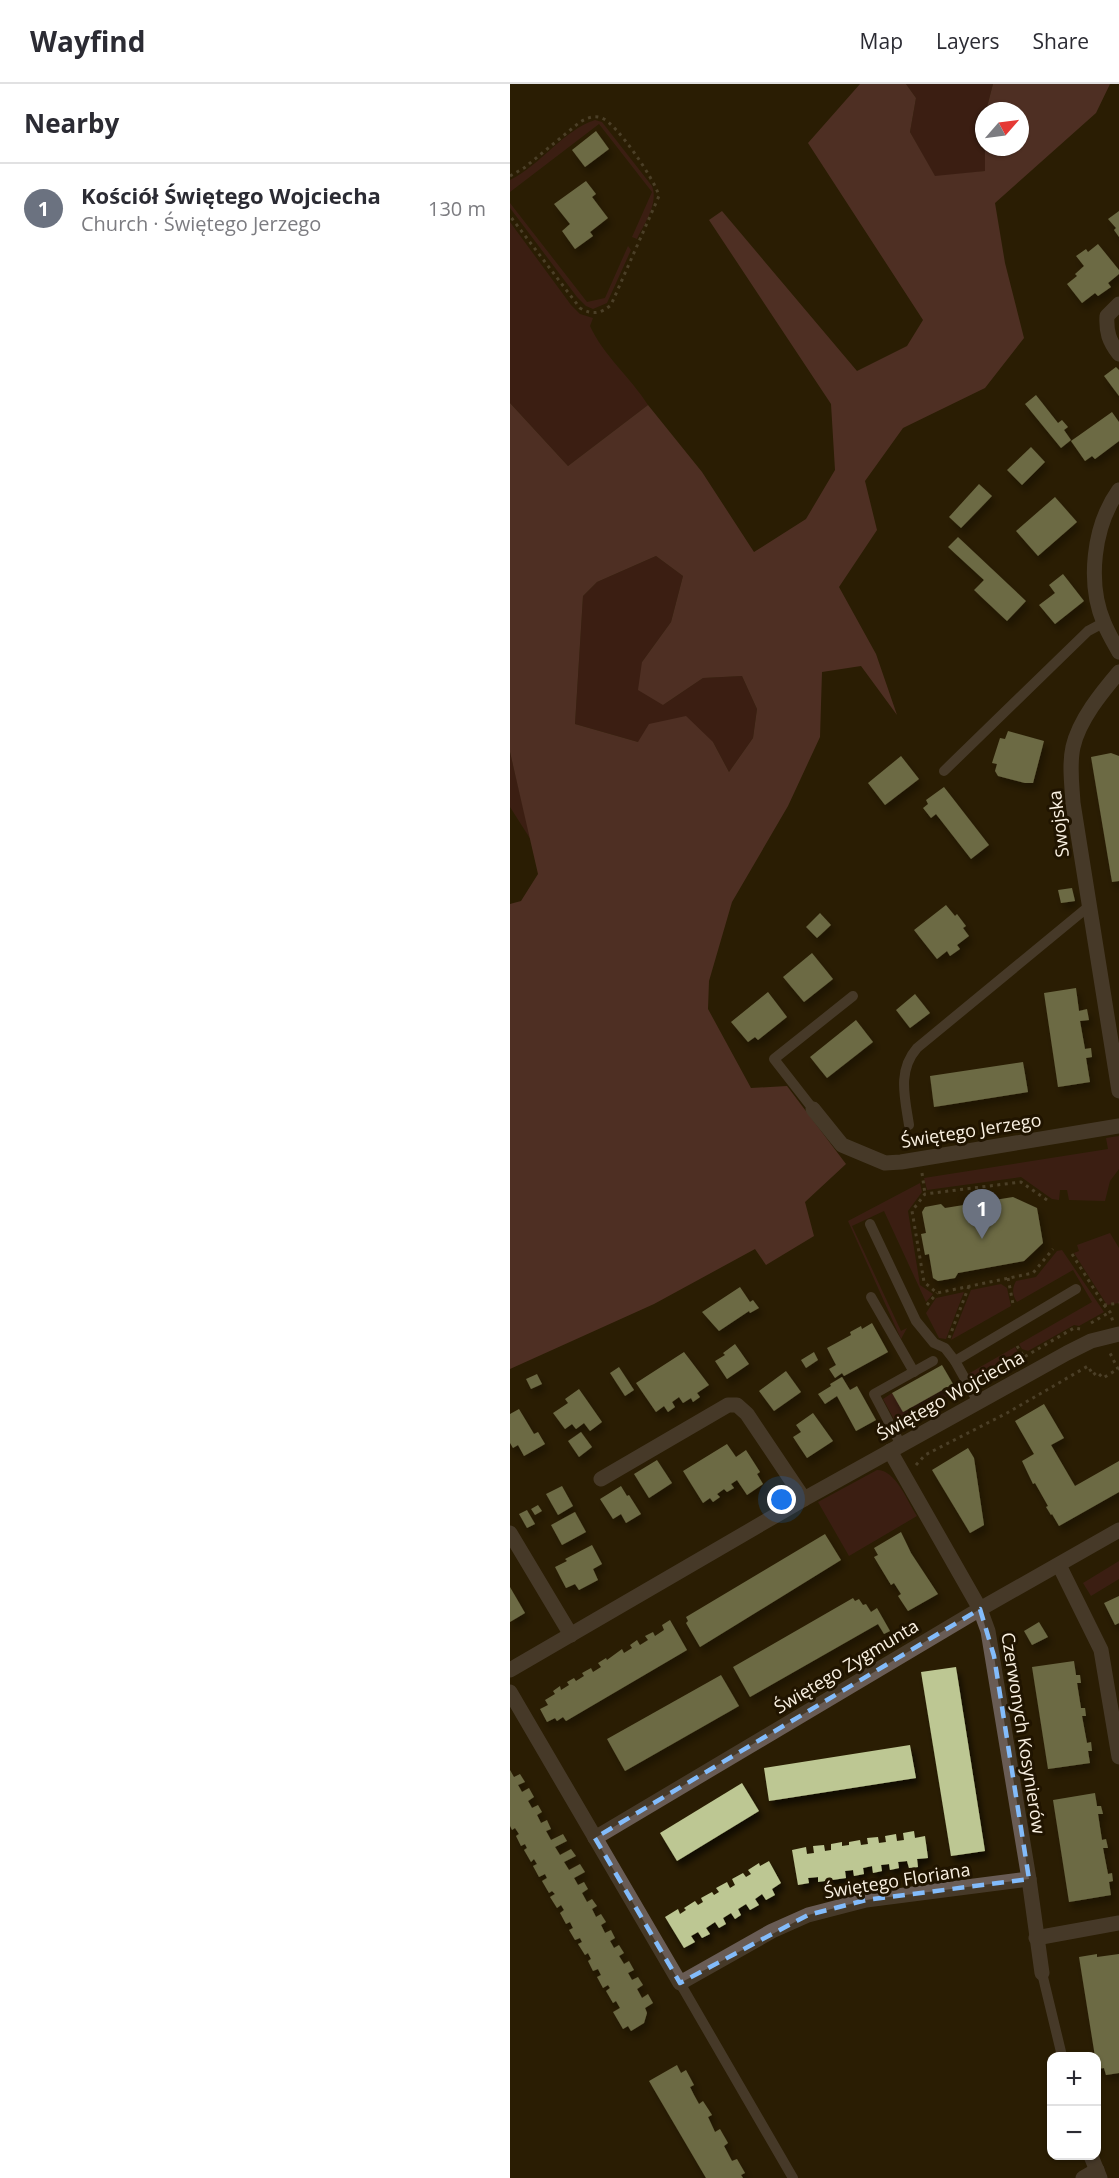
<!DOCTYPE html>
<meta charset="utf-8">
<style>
body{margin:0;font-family:"Open Sans",sans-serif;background:#f7f7f7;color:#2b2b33}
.controls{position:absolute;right:18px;bottom:18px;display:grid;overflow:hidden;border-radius:12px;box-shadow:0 2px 4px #0004}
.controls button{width:54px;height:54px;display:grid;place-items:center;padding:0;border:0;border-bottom:2px solid #e1e1e2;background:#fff;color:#2b2b33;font:30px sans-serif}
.compass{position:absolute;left:465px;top:18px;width:54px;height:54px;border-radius:50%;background:#fff;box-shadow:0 2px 4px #0004;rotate:62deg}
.you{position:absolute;left:272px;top:1416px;width:21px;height:21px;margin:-15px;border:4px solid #fff;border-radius:50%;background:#1a73e8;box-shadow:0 0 0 9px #1a73e833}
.badge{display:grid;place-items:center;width:39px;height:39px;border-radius:50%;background:#536c8d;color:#fff;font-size:20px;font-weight:700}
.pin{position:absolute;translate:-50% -50px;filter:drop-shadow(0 2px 3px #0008)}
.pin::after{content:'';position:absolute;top:32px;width:21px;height:18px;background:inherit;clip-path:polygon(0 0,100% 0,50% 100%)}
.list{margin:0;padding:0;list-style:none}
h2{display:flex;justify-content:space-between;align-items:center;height:78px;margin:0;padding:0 24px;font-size:26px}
h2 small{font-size:20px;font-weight:400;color:#7c7c81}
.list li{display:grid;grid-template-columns:39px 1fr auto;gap:18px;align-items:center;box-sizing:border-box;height:90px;padding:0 24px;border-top:2px solid #e1e1e2}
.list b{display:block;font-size:22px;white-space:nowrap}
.list p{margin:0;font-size:20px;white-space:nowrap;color:#7c7c81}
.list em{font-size:20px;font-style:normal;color:#7c7c81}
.map{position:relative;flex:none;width:609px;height:2094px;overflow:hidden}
header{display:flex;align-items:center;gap:36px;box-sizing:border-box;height:84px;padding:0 30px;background:#fff;border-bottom:2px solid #e1e1e2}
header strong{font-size:28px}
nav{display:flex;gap:33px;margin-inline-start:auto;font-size:21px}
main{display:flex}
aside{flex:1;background:#fff}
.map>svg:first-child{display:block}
.green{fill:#502025}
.forest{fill:#7a4649;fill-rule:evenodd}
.building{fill:#bdc793;filter:url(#shadow)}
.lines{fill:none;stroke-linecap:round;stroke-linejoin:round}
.path{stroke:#746852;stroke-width:3;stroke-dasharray:3 4.5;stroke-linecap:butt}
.service{stroke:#695c55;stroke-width:10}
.minor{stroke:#695c55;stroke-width:15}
.marked{fill:none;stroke:#83bcfb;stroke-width:4.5;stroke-dasharray:12 8;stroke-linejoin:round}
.labels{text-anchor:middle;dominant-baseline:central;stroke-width:6;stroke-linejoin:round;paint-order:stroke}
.street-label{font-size:18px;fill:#fbf2e3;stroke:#201400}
</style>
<header>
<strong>Wayfind</strong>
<nav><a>Map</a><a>Layers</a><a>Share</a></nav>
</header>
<main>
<aside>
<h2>Nearby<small></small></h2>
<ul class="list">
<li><span class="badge" style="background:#6b7280">1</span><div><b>Kościół Świętego Wojciecha</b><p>Church · Świętego Jerzego</p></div><em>130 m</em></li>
</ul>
</aside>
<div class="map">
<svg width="609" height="2094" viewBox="0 0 609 2094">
<defs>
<filter id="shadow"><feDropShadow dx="3.5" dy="6" stdDeviation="3" flood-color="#0009"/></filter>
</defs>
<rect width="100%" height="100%" fill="#2a1d03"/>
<!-- green -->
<g class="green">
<polygon points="396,0 483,0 476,27 474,27 476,87 425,93 400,48 406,14"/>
<path d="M85 36 92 38 142 102C149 119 134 140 127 155L122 153 142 108 89 40 0 108V96C31 81 52 47 85 36Z"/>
<polygon points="0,119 77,218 95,214 118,162 121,166 97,219 83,225 76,222 67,213 0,124"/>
<path d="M0 138 61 221 70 230 83 234 80 242C93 271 121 294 138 321L58 382 0 319Z"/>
<polygon points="146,472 173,492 161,538 132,578 153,621 193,594 232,592 247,625 243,654 219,688 203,658 128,658 65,640 73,512 87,498"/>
<polygon points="0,668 21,756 0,723"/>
<polygon points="609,1052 609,1085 600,1097 595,1117 559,1116 557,1106 550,1106 549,1116 542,1115 511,1093 417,1106 414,1094 598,1065 596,1054"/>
<polygon points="410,1099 412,1108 398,1127 410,1201 423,1210 416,1218 374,1127 342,1142 391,1247 397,1244 391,1255 338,1137"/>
<polygon points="600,1149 609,1164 609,1219 597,1221 564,1169 569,1167 567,1161"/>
<path d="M552 1166 594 1228 569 1242 564 1241 518 1267 512 1265 509 1260 582 1218 563 1186 507 1218C502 1211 502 1204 506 1197L526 1193 547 1167Z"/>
<polygon points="491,1200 497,1204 501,1222 441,1256 461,1206"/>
<polygon points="454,1208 436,1255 429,1254 416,1229 426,1214"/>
<polygon points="505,1263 508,1268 461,1295 458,1290"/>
<polygon points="442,1300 449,1302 450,1305 403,1332 401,1338 391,1344 386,1339 373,1315 382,1309"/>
<path d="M367 1386C386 1386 397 1417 407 1432L339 1472 308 1418Z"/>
<polygon points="609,1477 609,1495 581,1512 573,1499"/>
</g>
<!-- forest -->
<path class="forest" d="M350 0H396L406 14 400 48 425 92 475 87V63H510V27H476L483 0H600L586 29 485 119 495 179 514 254 475 304 393 344 355 397 367 446 329 503 366 570 387 631 351 582 312 588 310 653 278 722 222 818 199 897 198 925 241 1004 277 1002 336 1080 295 1118 304 1152 256 1181 245 1165 144 1220 0 1285V820L11 817 28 790 0 668V319L58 382 138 321 192 388 244 468 296 435 325 386 321 320 199 136 212 127 347 287 397 262 413 236 298 59ZM146 472 173 492 161 538 132 578 128 606 153 621 193 594 232 592 247 625 243 654 219 688 203 658 176 632 139 640 128 658 65 640 73 512 87 498Z"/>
<!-- building -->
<g class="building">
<polygon points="86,47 99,65 75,83 62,66"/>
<polygon points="76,97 86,110 82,113 98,134 80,148 83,152 65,165 52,147 60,140 44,120"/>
<polygon points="609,127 609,153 604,146 606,144 598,135"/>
<polygon points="588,160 609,186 609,190 598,199 601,203 588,212 585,209 572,219 557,200 567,192 565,190 574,182 566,172 576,165 578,168"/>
<polygon points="606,283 609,286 609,312 594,292"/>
<polygon points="526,311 548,339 552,336 558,343 554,346 561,356 551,364 515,320"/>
<polygon points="602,328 609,338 609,357 585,375 582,372 575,377 561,357"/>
<polygon points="521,363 535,378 512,401 497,386"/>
<polygon points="469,400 482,412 451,444 439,433"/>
<polygon points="545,413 567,438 528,472 506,447"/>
<polygon points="448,453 516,517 497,537 464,506 474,496 438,463"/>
<polygon points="553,490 574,517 545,540 529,521 545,509 539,501"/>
<polygon points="498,647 534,657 523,699 515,699 488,692 485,687 487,680 482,679 490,654 495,655"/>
<polygon points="601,669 609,672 609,797 602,798 581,673"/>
<polygon points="391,672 409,695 375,721 358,699"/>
<polygon points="434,703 479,761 461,775 426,730 421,734 413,724 418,720 416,716"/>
<polygon points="562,804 565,817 551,819 548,806"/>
<polygon points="436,821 445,832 447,830 456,842 453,844 459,852 447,861 450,865 440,872 437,867 427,875 404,846"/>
<polygon points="310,829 321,841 307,854 296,843"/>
<polygon points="302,869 323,895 294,918 273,893"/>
<polygon points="566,904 569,927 577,925 579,936 570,937 575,965 581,964 582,973 576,974 580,998 548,1003 534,909"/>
<polygon points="258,908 277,933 248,956 245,953 238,958 221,938"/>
<polygon points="405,910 420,929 400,944 386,926"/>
<polygon points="346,936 363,958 317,994 300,973"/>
<polygon points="513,978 518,1008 424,1023 420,992"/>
<polygon points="503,1113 527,1124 533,1159 514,1177 448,1189 445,1194 428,1197 423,1194 419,1170 415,1171 411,1150 416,1149 412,1128 415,1123 431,1120 435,1124"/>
<polygon points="230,1203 240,1218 243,1216 249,1224 240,1229 239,1227 209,1247 192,1228"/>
<polygon points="362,1239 378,1268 334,1292 332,1289 325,1294 319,1285 326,1281 317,1264 341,1251 340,1248 351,1242 352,1245"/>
<polygon points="225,1260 239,1280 217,1295 205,1277 215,1271 213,1269"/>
<polygon points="174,1268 199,1301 187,1309 190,1313 183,1318 181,1314 173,1319 169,1313 162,1318 165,1323 158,1328 154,1322 146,1328 126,1299"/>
<polygon points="304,1268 308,1276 296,1284 291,1276"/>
<polygon points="432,1281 443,1300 393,1328 382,1309"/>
<polygon points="109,1283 124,1306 115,1312 100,1289"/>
<polygon points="276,1287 291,1308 264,1327 249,1307"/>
<polygon points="27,1290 32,1300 21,1305 16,1295"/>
<polygon points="332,1293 340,1306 347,1302 366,1336 346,1347 327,1312 315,1320 308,1310 321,1302 320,1300"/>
<polygon points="69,1305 92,1338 80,1347 74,1339 66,1345 62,1340 55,1345 43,1329 58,1319 55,1315"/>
<polygon points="534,1320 554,1354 541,1361 565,1402 609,1377 609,1408 549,1442 542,1430 541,1431 536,1423 538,1422 525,1399 523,1400 512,1377 524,1370 505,1337"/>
<polygon points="9,1325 24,1350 28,1348 35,1360 14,1372 8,1361 3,1364 0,1359 0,1330"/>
<polygon points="303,1329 323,1357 297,1374 283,1353 291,1348 286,1341"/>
<polygon points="71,1348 82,1363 69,1373 58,1357"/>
<polygon points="217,1360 226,1373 236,1366 250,1388 247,1390 253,1400 237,1411 227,1396 221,1400 224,1404 217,1408 214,1405 207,1410 210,1413 203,1418 200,1414 193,1419 173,1387"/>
<polygon points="458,1364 464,1374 474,1441 460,1449 422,1386"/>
<polygon points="147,1376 162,1399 139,1414 124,1390"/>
<polygon points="52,1402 63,1422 48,1431 36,1410"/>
<polygon points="111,1402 117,1412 119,1411 131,1430 116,1439 111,1430 103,1435 90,1415"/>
<polygon points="28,1421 32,1427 25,1431 21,1425"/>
<polygon points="17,1426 25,1440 17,1444 9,1430"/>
<polygon points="65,1428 76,1448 52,1461 41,1441"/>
<polygon points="391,1448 401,1469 428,1510 398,1527 388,1512 391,1510 384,1499 381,1501 364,1473 368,1471 364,1464"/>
<polygon points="315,1450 331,1476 190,1563 176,1539 178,1537 176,1533"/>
<polygon points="82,1461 92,1480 83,1485 88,1496 69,1506 65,1500 56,1504 45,1483 57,1477 55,1475"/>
<polygon points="0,1503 15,1529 0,1538"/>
<polygon points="609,1512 609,1539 605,1541 594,1519"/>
<polygon points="343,1514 345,1517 349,1515 353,1521 356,1520 361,1528 367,1524 380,1547 374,1550 368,1540 240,1613 223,1583"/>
<polygon points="160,1536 177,1566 56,1637 53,1633 47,1637 45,1634 37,1638 30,1625 38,1621 35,1616 45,1610 43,1607 50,1602 51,1606 59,1601 57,1598 64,1594 66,1597 74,1592 72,1589 81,1584 83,1588 91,1583 88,1579 96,1574 97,1576 112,1565 114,1569 122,1564 120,1561 127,1556 130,1561 138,1556 135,1552 143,1548 145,1552 154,1546 152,1541"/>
<polygon points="529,1538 538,1553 522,1561 514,1547"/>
<polygon points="564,1577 566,1591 570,1591 571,1599 567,1599 571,1624 575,1624 576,1632 572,1632 577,1659 581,1658 582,1667 578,1667 580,1679 538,1685 522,1583"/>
<polygon points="446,1583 475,1767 441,1772 411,1588"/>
<polygon points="211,1591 229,1622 115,1687 97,1655"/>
<polygon points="400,1661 406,1694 259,1717 254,1684"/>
<polygon points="0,1686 4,1693 10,1690 15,1698 8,1701 12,1708 19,1704 24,1713 18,1717 22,1724 28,1721 32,1728 27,1731 31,1739 37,1736 41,1745 36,1747 41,1756 53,1750 57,1757 45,1763 50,1771 61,1765 66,1772 54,1778 59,1786 70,1780 75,1788 64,1794 68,1801 74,1798 78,1805 72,1809 77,1818 82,1815 87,1822 82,1825 86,1833 91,1830 96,1838 91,1841 95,1849 101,1846 105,1854 100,1857 104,1864 109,1861 114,1869 109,1872 114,1880 119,1877 124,1886 118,1889 122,1896 128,1893 133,1901 127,1905 132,1914 138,1910 143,1919 135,1924 137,1929 134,1939 121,1947 118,1942 113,1945 103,1928 110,1924 106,1917 103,1919 96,1907 100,1904 98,1901 93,1904 87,1893 91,1891 88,1885 83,1887 78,1877 81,1875 78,1869 75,1871 68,1860 72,1858 70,1854 65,1856 59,1846 63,1844 60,1838 56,1840 50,1829 54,1826 51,1821 47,1824 40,1813 45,1810 42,1807 39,1809 32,1797 37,1794 35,1790 29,1793 23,1782 27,1780 24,1775 21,1778 14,1766 17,1764 15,1760 11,1762 6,1752 9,1750 5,1744 2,1746 0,1742"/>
<polygon points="232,1699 249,1727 167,1777 150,1749"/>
<polygon points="585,1709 587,1722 591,1722 593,1730 588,1730 592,1756 596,1755 598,1764 593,1764 598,1790 602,1789 603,1797 599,1798 601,1811 559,1818 543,1716"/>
<polygon points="404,1747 405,1754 415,1752 418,1774 407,1775 408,1783 399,1784 397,1777 388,1778 389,1784 380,1786 379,1780 371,1781 372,1787 363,1789 362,1782 353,1784 354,1790 344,1792 343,1786 335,1787 336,1794 308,1798 308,1793 298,1794 299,1799 288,1801 282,1766 296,1763 297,1770 304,1769 303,1762 314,1761 315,1767 321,1766 321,1760 332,1758 332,1762 339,1761 339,1758 350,1756 351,1761 358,1760 357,1754 368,1753 369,1759 376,1758 375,1752 386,1750 387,1757 394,1756 393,1749"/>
<polygon points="259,1777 271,1799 262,1805 265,1811 256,1816 252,1810 245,1815 249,1821 240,1826 236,1820 228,1825 231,1831 225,1835 221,1829 213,1834 216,1840 209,1844 205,1838 196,1844 200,1850 192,1854 188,1848 181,1852 185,1858 174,1864 155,1833 168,1825 170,1830 176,1826 174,1824 185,1817 188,1821 193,1818 191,1814 202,1808 204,1811 209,1808 206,1804 217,1798 220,1804 225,1801 222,1795 233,1789 236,1793 241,1790 238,1786 249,1779 250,1782"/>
<polygon points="587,1870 587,1873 609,1870 609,1989 596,1991 594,1984 587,1985 569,1873"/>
<polygon points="167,1981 171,1989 176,1986 184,2001 180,2003 184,2011 189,2020 193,2017 202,2031 198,2033 205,2048 210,2045 218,2059 214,2062 222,2077 227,2075 235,2089 231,2091 233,2094 196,2094 139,1997"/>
</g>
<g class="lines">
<!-- path -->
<g class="path">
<path d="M0 92 14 84 70 38C77 34 84 31 92 34 107 40 145 96 149 112L101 221C90 230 82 231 70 224L0 132"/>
<polyline points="412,1089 415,1110"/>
<polyline points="537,1116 511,1098 415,1110 402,1127 414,1198 427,1209 523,1189 543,1165"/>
<polyline points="562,1170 594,1221 609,1219"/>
<polyline points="498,1194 503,1220"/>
<polyline points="417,1221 427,1209"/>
<polyline points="594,1221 600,1228 603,1238"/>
<polyline points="581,1239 600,1228"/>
<polyline points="439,1254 459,1202"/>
<polyline points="507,1262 514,1273"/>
<polyline points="502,1280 564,1244 570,1245"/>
<polyline points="406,1381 415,1371 497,1329 578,1282 583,1291 587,1288 593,1294 608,1285 599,1267"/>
</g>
<!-- service -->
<g class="service">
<polyline points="434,687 578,547 593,539"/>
<polyline points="303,1025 264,975 343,912"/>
<path d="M399 1041C395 1014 387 987 407 964L578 823"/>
<polyline points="360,1140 406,1237 424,1259 435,1264 445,1277"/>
<polyline points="361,1213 404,1288"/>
<polyline points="468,1318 445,1277 566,1205"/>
<polyline points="391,1361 364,1310 423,1277"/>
<polyline points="532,1889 552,1972"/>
<polyline points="170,1899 283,2094"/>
</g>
<!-- minor -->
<g class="minor">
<path d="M609 220 597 232C596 248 599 257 609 270"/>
<path d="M609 406C583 442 577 499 594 539 598 549 604 559 609 568"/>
<path d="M609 588C592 608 569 636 563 663 559 681 562 701 563 719L609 1007"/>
<polyline points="303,1025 332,1061 375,1079 391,1078 609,1042"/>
<polyline points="380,1367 470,1525 478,1547 519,1795 532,1889"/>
<polyline points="91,1395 218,1321 227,1321 237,1330 294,1415"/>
<polyline points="0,1449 61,1551"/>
<polyline points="549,1481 591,1566 609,1673"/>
<polyline points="0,1586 294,1415 557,1269 581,1257 609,1250"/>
<polyline points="0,1608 170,1899 262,1847 298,1831 356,1816 519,1795"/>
<polyline points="85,1754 470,1525 609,1446"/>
<polyline points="526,1854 609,1839"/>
<polyline points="581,2072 590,2094"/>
<polyline points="573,2094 587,2086"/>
</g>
</g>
<!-- marked area -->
<path d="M0 0H609V2094H0ZM470 1525 484 1572 519 1795 356 1816 298 1831 170 1899 85 1754Z" fill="#2a1d03" fill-opacity=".55" fill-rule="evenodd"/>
<path class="marked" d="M470 1525 484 1572 519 1795 356 1816 298 1831 170 1899 85 1754Z"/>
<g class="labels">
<!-- street labels -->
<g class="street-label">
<text transform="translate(548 740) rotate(-97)">Swojska</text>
<text transform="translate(461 1046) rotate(-9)">Świętego Jerzego</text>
<text transform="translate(440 1311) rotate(-29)">Świętego Wojciecha</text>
<text transform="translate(336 1582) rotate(-31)">Świętego Zygmunta</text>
<text transform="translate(514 1649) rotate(81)">Czerwonych Kosynierów</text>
<text transform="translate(387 1796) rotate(-9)">Świętego Floriana</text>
</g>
</g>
</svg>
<div class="controls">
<button>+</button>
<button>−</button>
</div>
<svg class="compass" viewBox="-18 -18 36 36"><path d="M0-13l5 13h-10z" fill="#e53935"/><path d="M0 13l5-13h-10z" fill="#7c7c81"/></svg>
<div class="you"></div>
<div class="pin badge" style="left:472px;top:1155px;background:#6b7280">1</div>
</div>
</main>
